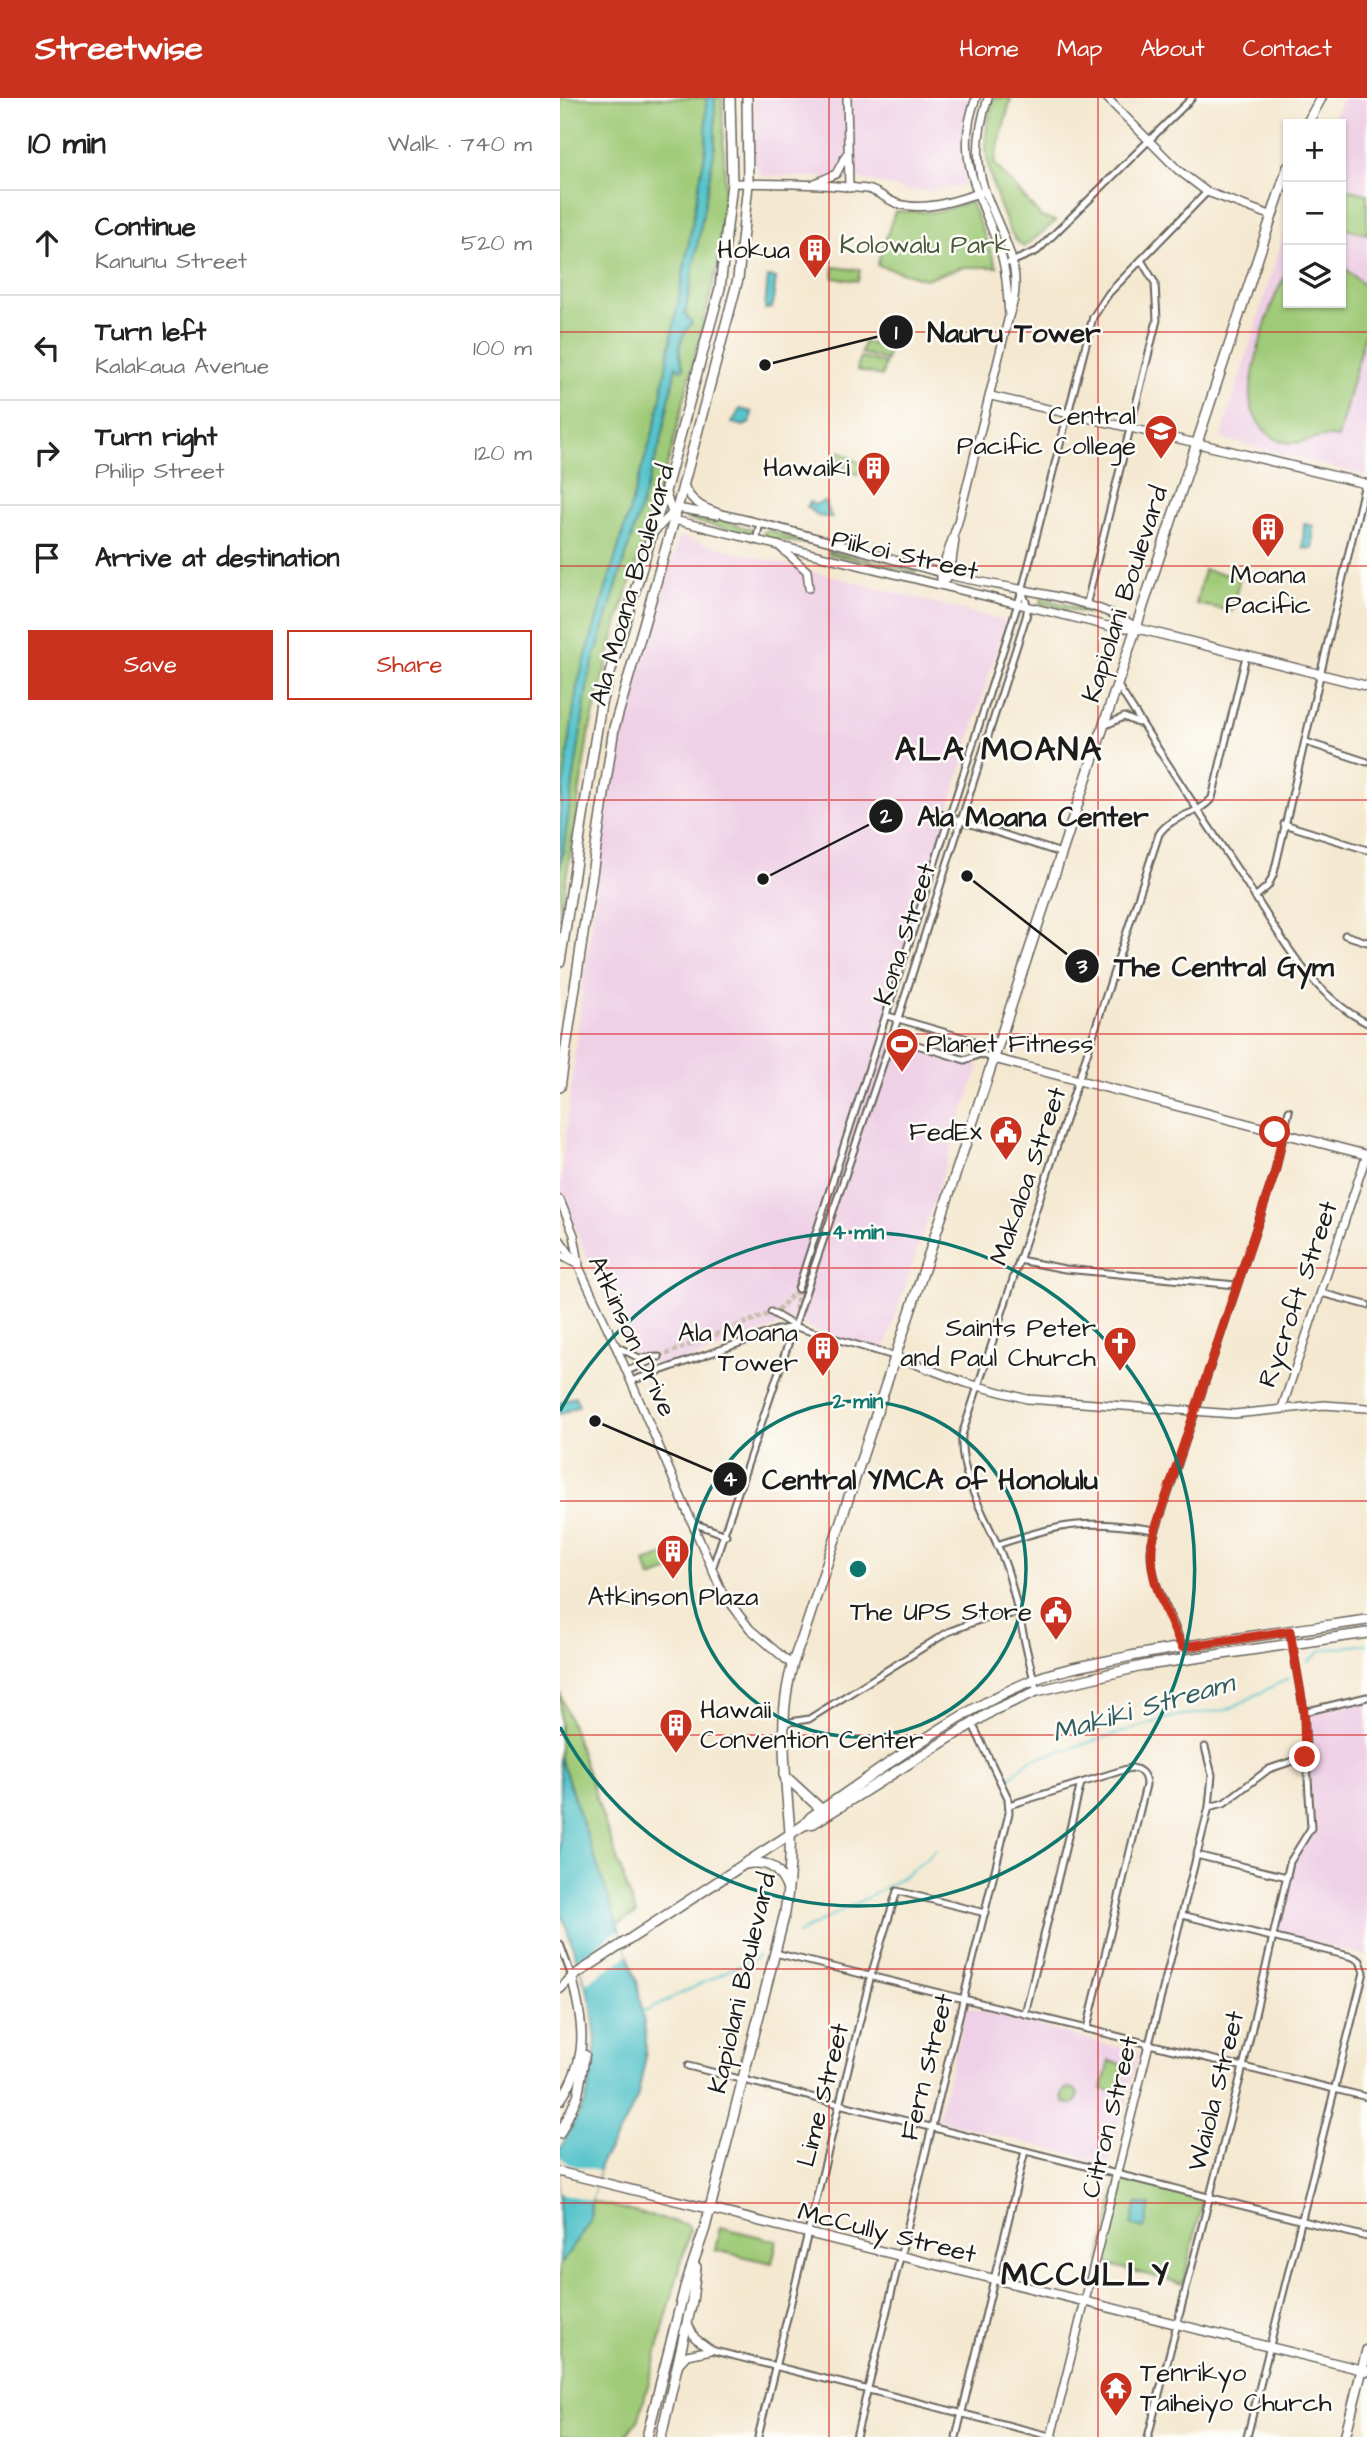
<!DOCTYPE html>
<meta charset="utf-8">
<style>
body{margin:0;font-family:"Architects Daughter",sans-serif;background:#f2f2f2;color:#222}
.controls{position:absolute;right:21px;top:21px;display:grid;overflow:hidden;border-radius:0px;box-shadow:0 2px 5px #0004}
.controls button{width:63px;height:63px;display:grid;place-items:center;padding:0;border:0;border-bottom:2px solid #e0e0e0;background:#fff;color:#222;font:35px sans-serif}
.stop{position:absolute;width:21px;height:21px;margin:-16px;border:5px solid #c8321e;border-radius:50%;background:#fff}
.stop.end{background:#c8321e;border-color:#fff;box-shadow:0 2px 7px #0008}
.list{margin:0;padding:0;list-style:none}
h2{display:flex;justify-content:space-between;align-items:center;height:91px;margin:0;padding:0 28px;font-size:30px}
h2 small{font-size:23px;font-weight:400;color:#767676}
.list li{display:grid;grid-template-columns:46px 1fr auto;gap:21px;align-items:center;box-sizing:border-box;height:105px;padding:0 28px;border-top:2px solid #e0e0e0}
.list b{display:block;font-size:26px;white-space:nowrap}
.list p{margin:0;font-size:23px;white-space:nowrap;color:#767676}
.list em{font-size:23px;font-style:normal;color:#767676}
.actions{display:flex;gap:14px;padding:21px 28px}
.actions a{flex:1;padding:16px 0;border:2px solid #c8321e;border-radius:0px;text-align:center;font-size:24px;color:#c8321e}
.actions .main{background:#c8321e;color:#fff}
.icon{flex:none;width:38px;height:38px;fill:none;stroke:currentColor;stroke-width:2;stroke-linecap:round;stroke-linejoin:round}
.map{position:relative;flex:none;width:807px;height:2339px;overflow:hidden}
header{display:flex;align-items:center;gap:42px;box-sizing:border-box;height:98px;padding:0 35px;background:#c8321e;color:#fff}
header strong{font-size:33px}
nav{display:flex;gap:38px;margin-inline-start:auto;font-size:24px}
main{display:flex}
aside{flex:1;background:#fff}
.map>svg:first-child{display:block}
.built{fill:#efd0e6}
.green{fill:#9fca77;stroke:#5e734a;stroke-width:2}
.water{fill:#56c4cb;stroke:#397074;stroke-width:2}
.pier{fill:#f4e8d0}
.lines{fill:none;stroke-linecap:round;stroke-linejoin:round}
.stream{stroke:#56c4cb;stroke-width:2}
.minor-tunnel{stroke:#c9bfac;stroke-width:5;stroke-dasharray:5 2.5;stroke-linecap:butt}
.minor-casing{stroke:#68635b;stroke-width:9}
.tertiary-casing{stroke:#68635b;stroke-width:10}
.secondary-casing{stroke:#68635b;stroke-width:11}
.primary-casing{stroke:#68635b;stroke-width:12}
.minor{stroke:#fff;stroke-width:5}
.tertiary{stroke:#fff;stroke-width:7}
.secondary{stroke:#fff;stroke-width:8}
.primary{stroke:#fff;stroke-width:9}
.route{stroke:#c8321e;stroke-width:9}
.grid{fill:none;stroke:#d62828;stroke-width:2;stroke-opacity:0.55}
.ring{fill:none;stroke:#0f766e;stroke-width:3.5}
.labels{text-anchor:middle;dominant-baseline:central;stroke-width:5;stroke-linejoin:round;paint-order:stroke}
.park-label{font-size:26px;fill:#4a593c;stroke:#fdfcf7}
.poi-label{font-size:26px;fill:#1c1c1c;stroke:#fdfcf7;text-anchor:end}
.street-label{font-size:26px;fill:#1c1c1c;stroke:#fdfcf7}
.water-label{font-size:28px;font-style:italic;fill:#335f62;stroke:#fdfcf7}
.district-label{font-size:33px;font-weight:bold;letter-spacing:2px;fill:#1c1c1c;stroke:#fdfcf7}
.centre{fill:#0f766e;stroke:#fdfcf7;stroke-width:3.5}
.ring-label{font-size:21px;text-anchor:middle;font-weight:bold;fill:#0f766e;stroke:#fdfcf7;stroke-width:5;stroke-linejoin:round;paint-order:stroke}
.leader{fill:none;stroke:#1c1c1c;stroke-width:2.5}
.callout-dot{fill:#1c1c1c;stroke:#fdfcf7;stroke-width:2.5}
.mark-label{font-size:21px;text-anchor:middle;font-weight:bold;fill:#fff}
.callout-label{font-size:28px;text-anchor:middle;font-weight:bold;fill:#1c1c1c;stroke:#fdfcf7;stroke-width:5;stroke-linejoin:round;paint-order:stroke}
</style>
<header>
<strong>Streetwise</strong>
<nav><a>Home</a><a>Map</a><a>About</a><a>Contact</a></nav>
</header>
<main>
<aside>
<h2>10 min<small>Walk · 740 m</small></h2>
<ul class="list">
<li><svg class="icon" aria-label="ahead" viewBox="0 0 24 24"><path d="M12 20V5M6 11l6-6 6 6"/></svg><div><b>Continue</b><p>Kanunu Street</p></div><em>520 m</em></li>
<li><svg class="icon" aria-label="left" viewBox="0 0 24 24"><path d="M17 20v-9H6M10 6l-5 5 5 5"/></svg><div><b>Turn left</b><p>Kalakaua Avenue</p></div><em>100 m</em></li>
<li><svg class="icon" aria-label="right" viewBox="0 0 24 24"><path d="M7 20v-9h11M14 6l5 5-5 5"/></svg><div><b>Turn right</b><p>Philip Street</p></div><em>120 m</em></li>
<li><svg class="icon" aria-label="arrive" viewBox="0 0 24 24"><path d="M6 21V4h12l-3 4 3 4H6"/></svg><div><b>Arrive at destination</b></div></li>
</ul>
<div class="actions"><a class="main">Save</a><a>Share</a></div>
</aside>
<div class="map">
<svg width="807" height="2339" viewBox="0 0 807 2339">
<rect width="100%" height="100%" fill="#fdfcf7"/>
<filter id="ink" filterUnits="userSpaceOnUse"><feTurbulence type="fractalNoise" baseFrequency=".0143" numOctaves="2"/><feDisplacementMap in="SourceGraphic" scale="14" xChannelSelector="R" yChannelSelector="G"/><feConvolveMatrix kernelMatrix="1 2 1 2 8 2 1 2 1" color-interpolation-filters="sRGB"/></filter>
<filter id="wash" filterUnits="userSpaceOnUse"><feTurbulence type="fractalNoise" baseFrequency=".00686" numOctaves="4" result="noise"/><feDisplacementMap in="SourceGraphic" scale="28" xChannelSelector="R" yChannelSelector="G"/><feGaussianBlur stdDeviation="1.57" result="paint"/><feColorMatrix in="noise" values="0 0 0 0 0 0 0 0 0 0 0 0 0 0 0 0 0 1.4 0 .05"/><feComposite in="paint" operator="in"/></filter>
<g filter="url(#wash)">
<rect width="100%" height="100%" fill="#f4e8d0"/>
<!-- built -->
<g class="built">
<polygon points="193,0 412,0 403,40 405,87 373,93 348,93 297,80 203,78 193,65"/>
<polygon points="784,0 807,0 807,378 661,340 728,122 728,205 781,205 781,26 769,26"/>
<polygon points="119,439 445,523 322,936 419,967 324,1252 299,1247 250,1231 235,1222 105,1271 69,1252 21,1146 0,1089 22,893 53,668"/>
<polygon points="807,1603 807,1858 723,1837 716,1827 735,1764 753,1729 747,1620 753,1615"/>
<polygon points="407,1909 579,1955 549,2066 377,2022"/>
</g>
<!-- green -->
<g class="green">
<polygon points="0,0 162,0 165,84 158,166 110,358 57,527 28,638 0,822"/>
<path d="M434 0H451L434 65 481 119 496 123 464 149C452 142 447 126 442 113 427 74 419 41 434 0Z"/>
<polygon points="781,90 807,96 807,136 781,130"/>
<polygon points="411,104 437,169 403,169 365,181 317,167 335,113 377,114"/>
<path d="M781 167 807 190V227L778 340C757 335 740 352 716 341 704 334 694 321 691 307 686 285 712 191 728 175V205H781Z"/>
<polygon points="274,169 300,172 298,183 273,180"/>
<polygon points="304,244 329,250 326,262 301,255"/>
<polygon points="300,259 325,265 322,278 297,272"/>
<polygon points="280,353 303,367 297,377 274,362"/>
<polygon points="124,414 130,414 194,432 193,437 125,421"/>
<polygon points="207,432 246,444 247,446 206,440 203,435"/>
<polygon points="269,453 356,472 356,475 268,456"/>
<polygon points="644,472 680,479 672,513 636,506"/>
<polygon points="482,500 560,521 560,522 480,506"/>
<polygon points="117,1453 123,1469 90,1480 85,1464"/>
<polygon points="0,1594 76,1816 57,1826 0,1659"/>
<polygon points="549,1963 564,1967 558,1995 542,1991"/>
<circle cx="510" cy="1998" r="8"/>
<polygon points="559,2078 644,2098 623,2186 539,2164"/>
<polygon points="31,2103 128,2127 130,2132 79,2320 65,2339 0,2339 0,2167 30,2124"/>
<polygon points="160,2129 217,2143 212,2165 155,2152"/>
</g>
<!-- water -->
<g class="water">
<path d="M146 0H155V49L125 216 132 225C119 241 116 251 124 270L120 272 116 268 101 343 29 578 0 774V711L17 588 97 320 146 49Z"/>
<polygon points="208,179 216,180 212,210 205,211"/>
<polygon points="180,311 192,314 190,325 184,328 172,325"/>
<polygon points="265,403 272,420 258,418 247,409 250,404 254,407"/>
<polygon points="744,426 753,428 753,451 743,450"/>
<polygon points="15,1298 19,1308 0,1316 0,1305"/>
<polygon points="0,1659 77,1883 86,1938 85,1963 77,2000 64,2027 41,2064 31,2103 30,2123 0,2167 0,2051 25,2005 34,1967 36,1941 31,1903 0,1810"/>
<polygon points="577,2105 590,2108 584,2131 571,2127"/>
</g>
<!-- pier -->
<g class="pier">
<polygon points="59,1832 68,1857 26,1885 18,1862"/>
<polygon points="0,2058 8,2066 39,2073 31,2103 0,2095"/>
</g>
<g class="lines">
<!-- stream -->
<g class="stream">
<polyline points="748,1564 762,1552 807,1546"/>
<polyline points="449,1681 468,1663 616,1618 667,1612 729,1580"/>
<path d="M237 1837C283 1809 337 1791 376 1752"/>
<polyline points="83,1914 198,1858"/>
</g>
</g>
</g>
<g filter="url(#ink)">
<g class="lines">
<!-- minor-tunnel -->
<g class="minor-tunnel">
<polyline points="236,1212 238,1194"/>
<polyline points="99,1259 218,1212 238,1191"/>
</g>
<defs>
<g id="minor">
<polyline points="449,165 477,153 632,0"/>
<polyline points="196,443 200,425"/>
<polyline points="526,508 597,222 595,185 581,162"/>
<path d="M557 586C598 652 640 716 683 780 719 834 747 894 807 925"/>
<polyline points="546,627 564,619 578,625"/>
<polyline points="746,644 807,664"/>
<polyline points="380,716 501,755"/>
<polyline points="724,726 807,752"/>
<polyline points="695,799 708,788 714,775 805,385"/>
<polyline points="785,837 807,844"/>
<polyline points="328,918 411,942 420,956"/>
<polyline points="332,939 405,962 420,956 432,960"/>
<polyline points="459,1162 505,1171 676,1187"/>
<polyline points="238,1191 462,493 533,219 549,195 647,94"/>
<polyline points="761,1195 807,1207"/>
<polyline points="211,1214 236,1229 334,1258"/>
<polyline points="56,1248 79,1260 99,1259"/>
<polyline points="67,1273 93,1262"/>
<polyline points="71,1283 217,1232 236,1229"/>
<polyline points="133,1425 166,1437"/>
<path d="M437 1447C503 1425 526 1421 595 1432"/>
<polyline points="152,1471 332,939 466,519 468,509 462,493"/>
<path d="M624 1562C619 1519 589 1496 591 1447L715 1074 729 1013"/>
<path d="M477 1593C466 1555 460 1516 449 1478 436 1430 399 1389 402 1337L599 736C612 716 638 718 652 700L686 558"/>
<polyline points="744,1614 807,1599"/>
<polyline points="224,1625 249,1621 388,1534 419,1522 457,1515"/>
<path d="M449 1707 570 1670C580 1670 586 1677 586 1687L527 1931"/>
<polyline points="649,1709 664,1705 709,1671 745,1659"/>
<polyline points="636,1757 727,1779"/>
<polyline points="622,1817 793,1859 800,1863 804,1874 687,2339"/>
<polyline points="0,1846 12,1879"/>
<polyline points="215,1855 807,1999"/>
<polyline points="465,1916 521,1685"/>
<polyline points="589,1946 649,1709 652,1677 645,1649"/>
<polyline points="128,1968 807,2139"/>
<polyline points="151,2252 494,2339"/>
<polyline points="198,2339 311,1877 337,1793 425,1815"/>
<polyline points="296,2339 449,1715 448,1700 412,1625"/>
<polyline points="396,2339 465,2053"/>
<polyline points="588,2339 683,1969 730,1764 751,1730 744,1614 730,1533"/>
</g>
<g id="tertiary">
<polyline points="287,0 289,90"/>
<path d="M416 0C392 61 423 101 441 156 447 175 447 196 449 216"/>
<polyline points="547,0 618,72 647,94 710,117"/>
<path d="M172 85C217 86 263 85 307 91 318 93 325 101 336 105 365 115 397 102 425 93"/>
<polyline points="255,85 276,76 286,57"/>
<polyline points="431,298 636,345"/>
<path d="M124 387C131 406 146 411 165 417 243 434 320 459 397 479 445 490 539 500 575 529"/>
<polyline points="106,395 114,422 556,530 576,530"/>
<polyline points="96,432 117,410 157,417"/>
<polyline points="220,449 247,473 249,490"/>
<path d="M381 486V474L398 424 449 218C468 170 439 135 424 90 414 60 418 30 428 0"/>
<polyline points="381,486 390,477 395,442"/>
<polyline points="0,1102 14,1137 19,1165"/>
<polyline points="0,1142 19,1169 54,1244 162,1494 190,1531 231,1566"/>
<polyline points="0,1157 13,1164"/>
<polyline points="334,1258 406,1285 467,1301 674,1316 764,1307 807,1310"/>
<polyline points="722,1310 807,1056"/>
<polyline points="127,2224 135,2240 150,2251"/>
<polyline points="117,2268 127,2257 151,2252"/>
<polyline points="491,2339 589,1946"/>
</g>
<g id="secondary">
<polyline points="636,345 807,386"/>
<polyline points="576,530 807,588"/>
<polyline points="432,960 807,1057"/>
<polyline points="0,1891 12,1879"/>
<path d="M0 2003C30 1958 23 1928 12 1879"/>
<polyline points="0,2036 18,1997 25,1957"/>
<polyline points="0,2074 807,2273"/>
</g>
<g id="primary">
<polyline points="747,26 761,0"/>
<polyline points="0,864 41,605 106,390 160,190 172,85 170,0"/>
<polyline points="0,989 54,630 114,422 178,181 188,86 187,0"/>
<polyline points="224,1677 262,1712"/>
<polyline points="244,1727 254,1725 434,1612 477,1593 587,1567 807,1535"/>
<path d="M184 1766C208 1762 217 1768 227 1789"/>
<path d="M12 1879 244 1727 251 1719C321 1672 395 1614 473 1582 503 1570 539 1565 571 1558 649 1543 728 1533 807 1522"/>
<path d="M87 2339 125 2189 145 2130 225 1815C229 1788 231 1761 230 1734 225 1668 214 1602 242 1541L728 69"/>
<polyline points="101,2339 132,2203 136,2169"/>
<polyline points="785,2339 807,2252"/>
</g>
</defs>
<!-- minor casing -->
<use href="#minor" class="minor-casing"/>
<!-- tertiary casing -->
<use href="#tertiary" class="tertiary-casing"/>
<!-- secondary casing -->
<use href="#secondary" class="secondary-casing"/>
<!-- primary casing -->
<use href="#primary" class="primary-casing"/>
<!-- minor -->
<use href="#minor" class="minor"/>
<!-- tertiary -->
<use href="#tertiary" class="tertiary"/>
<!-- secondary -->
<use href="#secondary" class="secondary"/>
<!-- primary -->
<use href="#primary" class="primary"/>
</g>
</g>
<g class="lines" filter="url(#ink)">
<!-- route -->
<path class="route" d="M715 1034 723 1035 715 1074 595 1432C583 1475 605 1510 622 1549L730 1533 744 1614 745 1659"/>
</g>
<!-- grid -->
<path class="grid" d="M269 0V2339M538 0V2339M0 234H807M0 468H807M0 702H807M0 936H807M0 1170H807M0 1403H807M0 1637H807M0 1871H807M0 2105H807"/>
<!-- distance rings -->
<g class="ring">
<circle cx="298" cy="1471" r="168"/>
<path d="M0 1313A337 337 0 1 1 0 1629"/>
</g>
<!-- icons -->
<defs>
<symbol id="building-pin" viewBox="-11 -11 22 30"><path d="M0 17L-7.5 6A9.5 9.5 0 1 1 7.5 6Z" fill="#c8321e" stroke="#fdfcf7"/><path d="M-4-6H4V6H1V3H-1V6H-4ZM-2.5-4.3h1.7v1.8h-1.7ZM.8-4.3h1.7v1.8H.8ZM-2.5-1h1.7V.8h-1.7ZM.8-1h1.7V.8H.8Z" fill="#fff"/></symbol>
<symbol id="university-pin" viewBox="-11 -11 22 30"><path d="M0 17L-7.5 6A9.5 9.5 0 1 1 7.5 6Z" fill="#c8321e" stroke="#fdfcf7"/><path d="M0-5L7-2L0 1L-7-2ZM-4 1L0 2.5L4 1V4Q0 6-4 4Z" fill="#fff"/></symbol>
<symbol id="stadium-pin" viewBox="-11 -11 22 30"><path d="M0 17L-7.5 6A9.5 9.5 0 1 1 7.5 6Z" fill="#c8321e" stroke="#fdfcf7"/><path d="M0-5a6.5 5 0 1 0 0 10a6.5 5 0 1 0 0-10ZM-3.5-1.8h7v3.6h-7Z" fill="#fff"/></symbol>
<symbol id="civic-pin" viewBox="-11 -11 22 30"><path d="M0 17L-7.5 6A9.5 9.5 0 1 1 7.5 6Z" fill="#c8321e" stroke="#fdfcf7"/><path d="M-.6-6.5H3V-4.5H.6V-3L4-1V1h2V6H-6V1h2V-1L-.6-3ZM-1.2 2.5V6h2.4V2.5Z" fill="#fff"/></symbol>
<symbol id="church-pin" viewBox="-11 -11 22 30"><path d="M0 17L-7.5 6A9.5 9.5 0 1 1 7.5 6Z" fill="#c8321e" stroke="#fdfcf7"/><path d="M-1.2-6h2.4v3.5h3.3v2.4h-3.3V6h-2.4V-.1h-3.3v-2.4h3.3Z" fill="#fff"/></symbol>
<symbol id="temple-pin" viewBox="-11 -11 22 30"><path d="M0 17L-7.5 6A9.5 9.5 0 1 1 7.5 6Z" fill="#c8321e" stroke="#fdfcf7"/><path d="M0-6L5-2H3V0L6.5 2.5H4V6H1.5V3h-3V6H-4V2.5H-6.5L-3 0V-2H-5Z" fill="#fff"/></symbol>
</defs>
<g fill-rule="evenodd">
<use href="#building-pin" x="236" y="133" width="38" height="52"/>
<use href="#university-pin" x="582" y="314" width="38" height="52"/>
<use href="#building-pin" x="295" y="351" width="38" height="52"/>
<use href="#building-pin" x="689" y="412" width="38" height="52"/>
<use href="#stadium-pin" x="323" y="927" width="38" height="52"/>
<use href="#civic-pin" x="427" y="1015" width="38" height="52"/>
<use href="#church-pin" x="541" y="1226" width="38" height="52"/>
<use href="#building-pin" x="244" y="1231" width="38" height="52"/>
<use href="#building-pin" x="94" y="1434" width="38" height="52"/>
<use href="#civic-pin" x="477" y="1495" width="38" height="52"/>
<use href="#building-pin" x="97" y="1608" width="38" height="52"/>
<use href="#temple-pin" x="537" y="2271" width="38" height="52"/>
</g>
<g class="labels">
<!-- park labels -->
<g class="park-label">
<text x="365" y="147">Kolowalu Park</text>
</g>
<!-- poi labels -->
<g class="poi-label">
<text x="230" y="152">Hokua</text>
<text x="576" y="318">Central<tspan x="576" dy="30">Pacific College</tspan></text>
<text x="290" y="370">Hawaiki</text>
<text x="708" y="477" text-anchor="middle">Moana<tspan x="708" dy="30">Pacific</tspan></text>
<text x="366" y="946" text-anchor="start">Planet Fitness</text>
<text x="422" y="1034">FedEx</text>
<text x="536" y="1230">Saints Peter<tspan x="536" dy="30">and Paul Church</tspan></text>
<text x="238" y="1235">Ala Moana<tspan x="238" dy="30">Tower</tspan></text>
<text x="113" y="1499" text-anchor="middle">Atkinson Plaza</text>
<text x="472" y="1514">The UPS Store</text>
<text x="140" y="1612" text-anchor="start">Hawaii<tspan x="140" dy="30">Convention Center</tspan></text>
<text x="580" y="2275" text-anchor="start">Tenrikyo<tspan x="580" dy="30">Taiheiyo Church</tspan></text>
</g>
<!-- street labels -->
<g class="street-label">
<text transform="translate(345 457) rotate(13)">Piikoi Street</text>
<text transform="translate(72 487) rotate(-74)">Ala Moana Boulevard</text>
<text transform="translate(565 496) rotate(-72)">Kapiolani Boulevard</text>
<text transform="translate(345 836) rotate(-72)">Kona Street</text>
<text transform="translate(468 1078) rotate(-71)">Makaloa Street</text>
<text transform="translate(738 1196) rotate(-71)">Rycroft Street</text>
<text transform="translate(72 1238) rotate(65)">Atkinson Drive</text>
<text transform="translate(182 1885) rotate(-77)">Kapiolani Boulevard</text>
<text transform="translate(367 1969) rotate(-76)">Fern Street</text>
<text transform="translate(656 1993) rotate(-76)">Waiola Street</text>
<text transform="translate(263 1997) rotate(-76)">Lime Street</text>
<text transform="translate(550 2019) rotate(-76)">Citron Street</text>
<text transform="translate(327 2135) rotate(14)">McCully Street</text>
</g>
<!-- water labels -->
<g class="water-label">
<text transform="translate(583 1610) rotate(-16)">Makiki Stream</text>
</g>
<!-- district labels -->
<g class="district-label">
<text x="439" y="652">ALA MOANA</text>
<text x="526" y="2177">MCCULLY</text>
</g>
</g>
<circle cx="298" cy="1471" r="10" class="centre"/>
<g class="ring-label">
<text x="298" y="1141">4 min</text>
<text x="298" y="1310">2 min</text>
</g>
<!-- callouts -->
<path class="leader" d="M205 267L336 234M203 781L326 718M407 778L522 868M35 1323L170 1381"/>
<g class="callout-dot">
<circle cx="205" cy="267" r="7"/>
<circle cx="203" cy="781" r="7"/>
<circle cx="407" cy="778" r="7"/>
<circle cx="35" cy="1323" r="7"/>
<circle cx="336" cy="234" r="18"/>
<circle cx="326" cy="718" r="18"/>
<circle cx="522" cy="868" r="18"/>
<circle cx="170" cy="1381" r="18"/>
</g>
<g class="mark-label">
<text x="336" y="241">1</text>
<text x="326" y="725">2</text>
<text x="522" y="875">3</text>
<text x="170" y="1388">4</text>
</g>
<g class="callout-label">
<text x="454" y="244">Nauru Tower</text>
<text x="473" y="728">Ala Moana Center</text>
<text x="664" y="878">The Central Gym</text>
<text x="370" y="1391">Central YMCA of Honolulu</text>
</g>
</svg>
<div class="controls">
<button>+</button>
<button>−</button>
<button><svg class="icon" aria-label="layers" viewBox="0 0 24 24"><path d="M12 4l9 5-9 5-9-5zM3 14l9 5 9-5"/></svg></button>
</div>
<div class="stop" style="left:715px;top:1034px"></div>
<div class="stop end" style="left:745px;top:1659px"></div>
</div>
</main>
